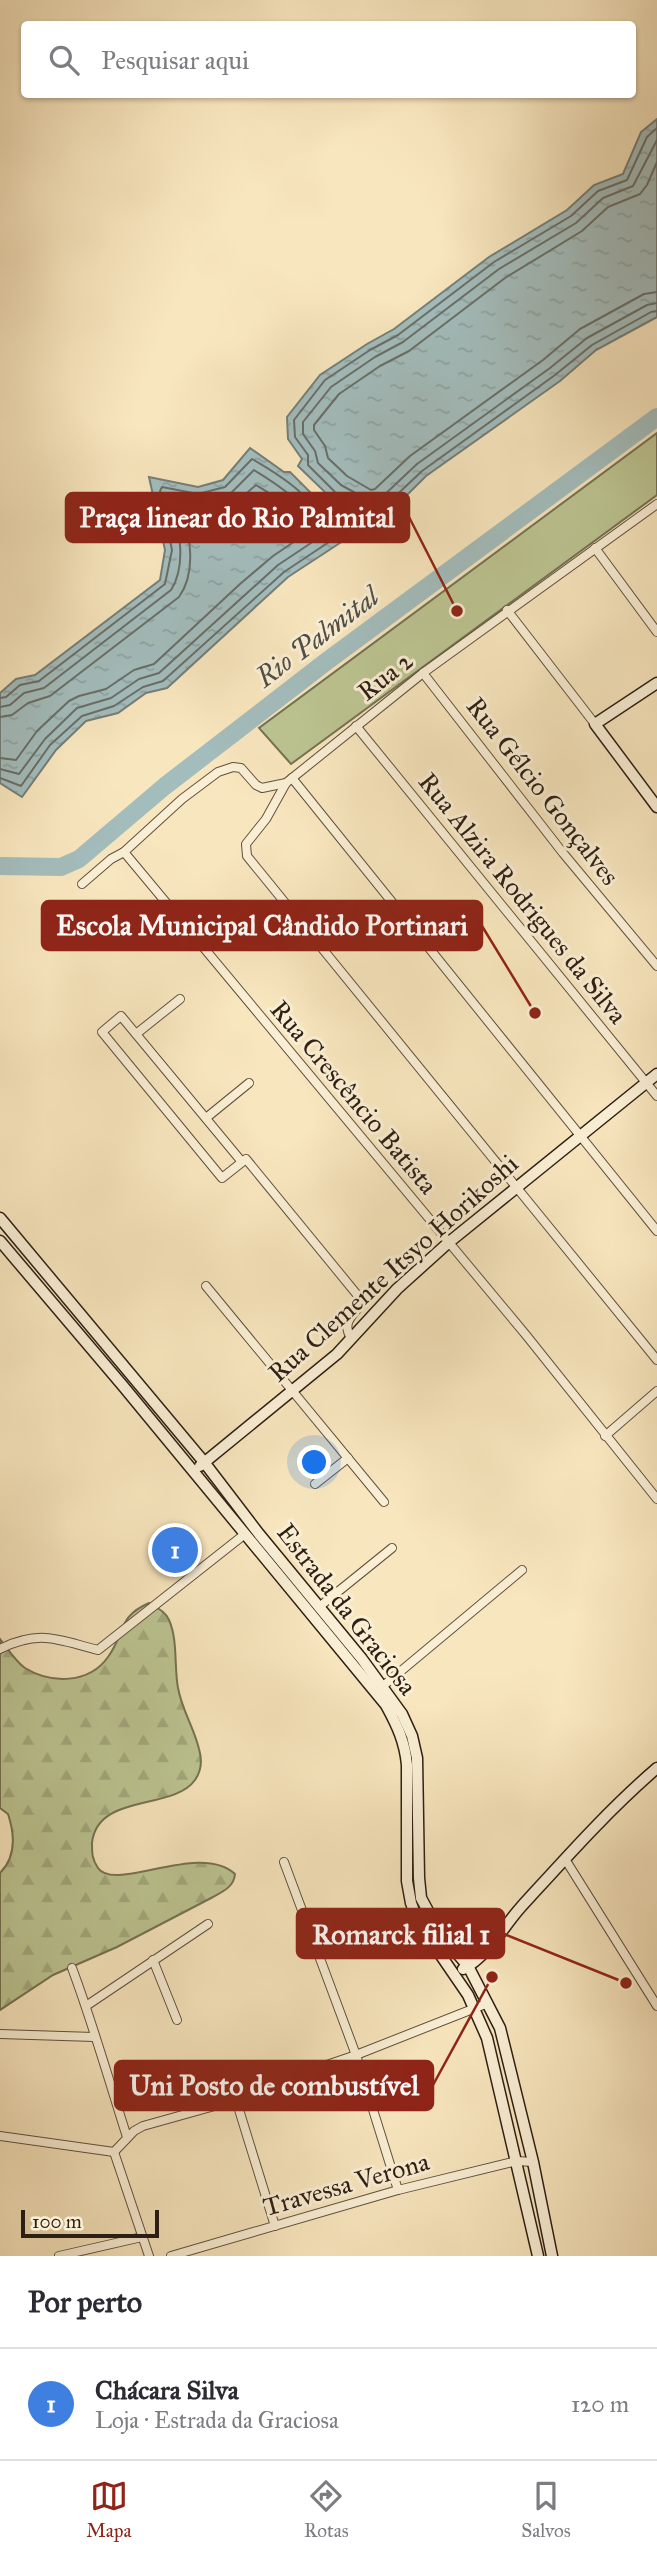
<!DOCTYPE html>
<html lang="pt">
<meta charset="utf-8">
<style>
body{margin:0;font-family:"IM FELL Great Primer",serif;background:#f2f2f3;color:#2b2b33}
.scale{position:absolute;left:21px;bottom:18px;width:138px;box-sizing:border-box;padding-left:7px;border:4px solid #2e1f14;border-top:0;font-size:19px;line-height:24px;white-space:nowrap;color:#2e1f14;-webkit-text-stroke:5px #faefd5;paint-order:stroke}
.you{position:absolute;left:315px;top:1463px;width:24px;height:24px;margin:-18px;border:5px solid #fff;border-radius:50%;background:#1a73e8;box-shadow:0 0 0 10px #1a73e833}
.badge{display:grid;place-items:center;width:46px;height:46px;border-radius:50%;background:#8f2418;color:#fff;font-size:23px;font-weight:700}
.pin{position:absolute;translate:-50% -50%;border:4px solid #fff;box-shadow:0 2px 7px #0006}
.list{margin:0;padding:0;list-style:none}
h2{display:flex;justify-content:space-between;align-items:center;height:91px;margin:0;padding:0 28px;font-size:30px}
h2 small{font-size:23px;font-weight:400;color:#7c7c81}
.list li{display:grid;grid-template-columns:46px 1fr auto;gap:21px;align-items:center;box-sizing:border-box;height:112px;padding:0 28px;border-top:2px solid #e1e1e2}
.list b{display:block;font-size:26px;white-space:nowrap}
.list p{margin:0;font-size:23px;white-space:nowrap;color:#7c7c81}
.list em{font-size:23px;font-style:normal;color:#7c7c81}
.icon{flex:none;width:38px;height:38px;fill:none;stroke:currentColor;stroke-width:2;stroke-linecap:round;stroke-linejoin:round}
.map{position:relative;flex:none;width:657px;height:2256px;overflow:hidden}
.search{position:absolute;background:#fff;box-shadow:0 2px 5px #0004;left:21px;right:21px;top:21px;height:77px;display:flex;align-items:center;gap:18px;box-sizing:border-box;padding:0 24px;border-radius:7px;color:#7c7c81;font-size:26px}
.sheet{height:203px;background:#fff}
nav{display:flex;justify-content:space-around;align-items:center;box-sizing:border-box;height:98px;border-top:2px solid #e1e1e2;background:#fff;font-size:19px;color:#7c7c81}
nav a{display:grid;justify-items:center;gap:4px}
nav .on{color:#8f2418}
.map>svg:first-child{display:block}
.forest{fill:url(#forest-firs);stroke:#757253;stroke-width:2}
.green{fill:#bcc592;stroke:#757253;stroke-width:2}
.water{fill:url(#water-ripples);stroke:#747e79;stroke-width:2}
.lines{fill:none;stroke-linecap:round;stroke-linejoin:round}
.shore{stroke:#686e68;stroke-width:2}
.river{stroke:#a3bdbd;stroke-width:18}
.street-casing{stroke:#60513e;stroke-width:10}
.secondary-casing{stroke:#2e1f14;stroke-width:13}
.street{stroke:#faefd5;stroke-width:8}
.secondary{stroke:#faefd5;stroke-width:10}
.labels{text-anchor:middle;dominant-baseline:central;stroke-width:6;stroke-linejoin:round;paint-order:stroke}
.street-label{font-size:26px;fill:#2e1f14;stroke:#faefd5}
.water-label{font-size:28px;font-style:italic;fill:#514e47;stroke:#faefd5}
.leader{fill:none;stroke:#8f2418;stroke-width:2.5}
.callout-dot{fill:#8f2418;stroke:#faefd5;stroke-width:2.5}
.callout{fill:#8f2418;stroke:#8f2418;stroke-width:2.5}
.callout-label{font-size:28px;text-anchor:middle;font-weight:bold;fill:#fff}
</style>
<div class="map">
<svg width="657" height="2256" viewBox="0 0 657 2256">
<defs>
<pattern id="forest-firs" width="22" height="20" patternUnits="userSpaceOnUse" patternTransform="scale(1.75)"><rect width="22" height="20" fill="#bcc592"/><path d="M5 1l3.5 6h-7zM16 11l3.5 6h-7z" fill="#a2a97d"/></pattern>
<pattern id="water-ripples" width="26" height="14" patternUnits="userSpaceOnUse" patternTransform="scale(1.75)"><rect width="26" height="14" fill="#a3bdbd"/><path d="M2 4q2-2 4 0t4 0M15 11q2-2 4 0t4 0" fill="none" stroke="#8da2a2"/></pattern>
</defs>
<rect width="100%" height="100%" fill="#f8e6be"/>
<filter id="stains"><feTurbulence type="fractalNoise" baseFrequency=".00286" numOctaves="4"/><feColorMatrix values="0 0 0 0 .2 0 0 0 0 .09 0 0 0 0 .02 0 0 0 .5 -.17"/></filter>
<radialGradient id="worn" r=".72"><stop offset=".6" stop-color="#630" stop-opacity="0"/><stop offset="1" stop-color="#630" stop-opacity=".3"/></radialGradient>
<!-- forest -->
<path class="forest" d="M149 1603C157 1608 165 1611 169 1620 178 1640 174 1667 178 1688 182 1710 194 1728 199 1749 202 1759 202 1770 195 1780 173 1811 97 1793 92 1843 92 1854 92 1859 98 1868 115 1893 200 1841 235 1874 234 1887 222 1892 213 1897L117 1947 53 1975 0 2010V1873C16 1857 15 1835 8 1814L0 1808V1639C8 1649 15 1661 25 1668 51 1684 89 1684 108 1657 126 1632 117 1617 149 1603Z"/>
<!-- green -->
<polygon class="green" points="657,433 657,495 291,764 259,728"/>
<!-- water -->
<g class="water">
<polygon points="657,119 657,317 596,350 560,381 426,476 390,512 370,519 331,498 298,466 302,459 288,439 287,417 320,375 367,344 394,329 489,257 567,210 594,185 623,174 641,132"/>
<polygon points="250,448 284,472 290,472 325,507 343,541 288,577 167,688 146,693 118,713 86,721 56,750 22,797 0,783 0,693 16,679 35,675 160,580 165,550 149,477 198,487 223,480"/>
</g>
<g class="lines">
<!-- shore -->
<g class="shore">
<polyline points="657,128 647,137 627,180 598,191 571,216 494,262 398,335 370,350 325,380 294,420 295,437 308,455 308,465 335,492 369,511 386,505 422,471 555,375 592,345 651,312 657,311"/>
<polyline points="657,140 633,186 603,198 576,223 499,269 403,342 375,357 331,387 303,422 303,434 315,451 318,463 341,485 370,501 381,498 417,464 550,368 587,338 647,305 657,303"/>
<polyline points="657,162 647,185 640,194 608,207 582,231 505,278 409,351 380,366 339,394 314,425 314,430 325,446 328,458 347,476 371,490 375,489 410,456 543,360 580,329 644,294 657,292"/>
<path d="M0 698 6 697 20 685 39 681 165 584 172 550 160 491 162 487 198 494 225 487 252 459C290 481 311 496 333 536L332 540 284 572 163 681 143 687 114 706 82 716 50 745 21 786 0 778"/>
<path d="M0 707 10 705 24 693 44 688 171 590C187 565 179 529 172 502L174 499 199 502 229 495 254 470C282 487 305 503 321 533L320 537 278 565 159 673 139 679 111 698 77 708 45 739 19 774 0 769"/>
<path d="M0 717 12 715 28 703 50 696 179 597C196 573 190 542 185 515L187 512H203L233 505 256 485C271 494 307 515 307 533L273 556 240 584 154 664 134 670 106 689 79 696 69 701 37 731 16 760 0 758"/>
</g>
<!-- river -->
<polyline class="river" points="0,866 61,867 79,859 165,786 327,661 657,417"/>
<defs>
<g id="street">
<polyline points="657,504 423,673 286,783 266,819 246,844 247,856 657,1360"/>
<polyline points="595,548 657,632"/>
<polyline points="507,610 595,724"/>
<polyline points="423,673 563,853 657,966"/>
<polyline points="356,726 657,1096"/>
<polyline points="292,778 657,1231"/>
<polyline points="124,852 526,1335 657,1499"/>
<polyline points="82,884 111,859 124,852 182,799 218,772 233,767 241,768 256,785 262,788 286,783"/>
<polyline points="136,1034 180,999"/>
<polyline points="206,1118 249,1083"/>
<path d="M242 1162 121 1016 102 1032 222 1178 246 1159 359 1297 361 1305C351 1316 342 1324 351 1338"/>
<polyline points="206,1286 384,1502"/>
<polyline points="605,1436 657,1391"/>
<polyline points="315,1484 348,1458"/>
<polyline points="319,1607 392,1548"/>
<path d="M0 1649C40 1629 58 1640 98 1650L245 1534"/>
<polyline points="383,1686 522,1570"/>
<polyline points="565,1859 657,2006"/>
<polyline points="284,1862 356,2055 398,2190"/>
<polyline points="153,1960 177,2020"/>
<path d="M72 1968C93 2024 109 2081 127 2137"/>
<polyline points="86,2006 208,1924"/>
<polyline points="0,2034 94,2037"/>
<polyline points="236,2100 275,2226"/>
<polyline points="0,2136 114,2152"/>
<polyline points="114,2152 134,2131 143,2126 236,2100 277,2082 356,2055 488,2003"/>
<polyline points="114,2152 149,2256"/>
<polyline points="59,2256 142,2237"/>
<polyline points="171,2256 398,2190 517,2161 533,2162"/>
</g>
<g id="secondary">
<polyline points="657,683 595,724 657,807"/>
<polyline points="0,1218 204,1462 259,1534 362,1659 402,1714 412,1736 417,1758 419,1878 421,1898 441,1935 468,1966 500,2028 533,2162 552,2256"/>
<path d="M0 1241 123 1386 386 1705C397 1725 405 1742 407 1765V1881L411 1903 418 1922 468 1995 487 2038 538 2256"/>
<polyline points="200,1466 337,1354 397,1289 448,1243 657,1074"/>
<path d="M463 1969C488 1956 503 1927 521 1907 564 1860 608 1810 657 1768"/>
</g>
</defs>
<!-- street casing -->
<use href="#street" class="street-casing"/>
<!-- secondary casing -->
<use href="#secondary" class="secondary-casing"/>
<!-- street -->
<use href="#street" class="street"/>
<!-- secondary -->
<use href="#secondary" class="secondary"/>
</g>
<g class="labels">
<!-- street labels -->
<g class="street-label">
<text transform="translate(385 676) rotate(-38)">Rua 2</text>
<text transform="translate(543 791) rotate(52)">Rua Gélcio Gonçalves</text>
<text transform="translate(523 898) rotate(51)">Rua Alzira Rodrigues da Silva</text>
<text transform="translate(354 1097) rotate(50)">Rua Crescêncio Batista</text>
<text transform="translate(393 1268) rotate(-42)">Rua Clemente Itsyo Horikoshi</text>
<text transform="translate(347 1609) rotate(52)">Estrada da Graciosa</text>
<text transform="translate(346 2184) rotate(-16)">Travessa Verona</text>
</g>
<!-- water labels -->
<g class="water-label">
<text transform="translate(317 637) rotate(-37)">Rio Palmital</text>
</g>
</g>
<!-- callouts -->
<path class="leader" d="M457 611L409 517M535 1013L482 926M626 1983L504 1934M492 1977L433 2085"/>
<g class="callout-dot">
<circle cx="457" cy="611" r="7"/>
<circle cx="535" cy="1013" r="7"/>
<circle cx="626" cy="1983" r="7"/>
<circle cx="492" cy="1977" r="7"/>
</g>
<g class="callout">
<rect x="66" y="493" width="343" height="49" rx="7"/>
<rect x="42" y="901" width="440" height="49" rx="7"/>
<rect x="297" y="1909" width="207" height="49" rx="7"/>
<rect x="115" y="2061" width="318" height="49" rx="7"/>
</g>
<g class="callout-label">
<text x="237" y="527">Praça linear do Rio Palmital</text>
<text x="262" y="935">Escola Municipal Cândido Portinari</text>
<text x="401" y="1944">Romarck filial 1</text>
<text x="274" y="2095">Uni Posto de combustível</text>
</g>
<rect width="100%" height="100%" filter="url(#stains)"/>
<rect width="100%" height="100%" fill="url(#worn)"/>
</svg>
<div class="scale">100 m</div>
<div class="you"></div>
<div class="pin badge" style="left:175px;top:1550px;background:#3f7fe0">1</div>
<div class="search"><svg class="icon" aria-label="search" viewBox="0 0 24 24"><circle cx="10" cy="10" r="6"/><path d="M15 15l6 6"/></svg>Pesquisar aqui</div>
</div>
<section class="sheet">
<h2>Por perto<small></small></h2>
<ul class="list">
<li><span class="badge" style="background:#3f7fe0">1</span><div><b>Chácara Silva</b><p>Loja · Estrada da Graciosa</p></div><em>120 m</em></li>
</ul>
</section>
<nav>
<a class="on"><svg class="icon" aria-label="map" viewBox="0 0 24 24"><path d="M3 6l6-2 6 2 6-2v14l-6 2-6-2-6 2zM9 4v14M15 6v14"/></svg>Mapa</a>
<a><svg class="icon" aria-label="directions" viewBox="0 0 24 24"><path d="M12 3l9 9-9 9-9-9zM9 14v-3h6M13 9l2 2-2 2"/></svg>Rotas</a>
<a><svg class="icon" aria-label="saved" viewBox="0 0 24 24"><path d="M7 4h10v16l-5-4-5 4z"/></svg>Salvos</a>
</nav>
